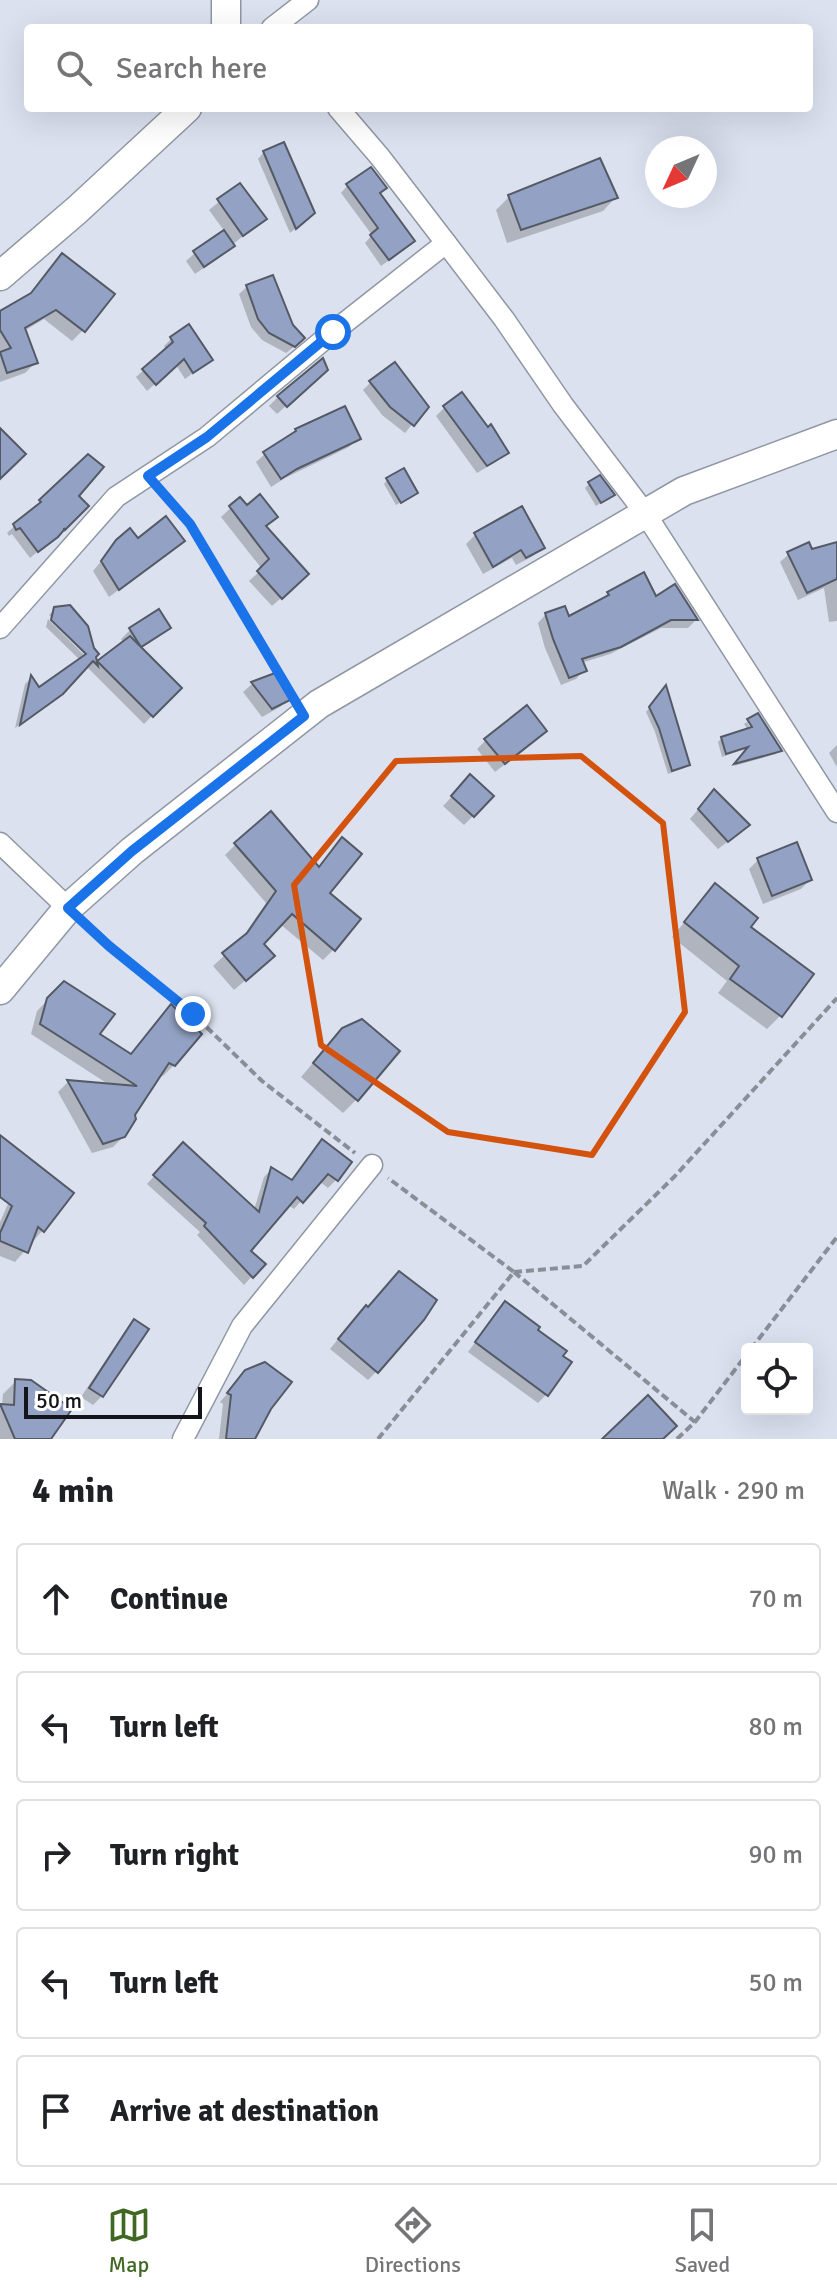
<!DOCTYPE html>
<meta charset="utf-8">
<style>
body{margin:0;font-family:Signika,sans-serif;background:#f2f2f2;color:#202124}
.controls{position:absolute;right:24px;bottom:24px;display:grid;overflow:hidden;border-radius:8px;box-shadow:0 8px 32px #0002}
.controls button{width:72px;height:72px;display:grid;place-items:center;padding:0;border:0;border-bottom:2px solid #e0e0e0;background:#fff;color:#202124;font:40px sans-serif}
.compass{position:absolute;left:645px;top:136px;width:72px;height:72px;border-radius:50%;background:#fff;box-shadow:0 8px 32px #0002;rotate:226deg}
.scale{position:absolute;left:24px;bottom:20px;width:178px;box-sizing:border-box;padding-left:8px;border:4px solid #13151a;border-top:0;font-size:22px;line-height:28px;white-space:nowrap;color:#13151a;-webkit-text-stroke:6px #fff;paint-order:stroke}
.stop{position:absolute;width:24px;height:24px;margin:-18px;border:6px solid #1a73e8;border-radius:50%;background:#fff}
.stop.end{background:#1a73e8;border-color:#fff;box-shadow:0 2px 8px #0008}
.list{margin:0;padding:0;list-style:none}
h2{display:flex;justify-content:space-between;align-items:center;height:104px;margin:0;padding:0 32px;font-size:34px}
h2 small{font-size:26px;font-weight:400;color:#757577}
.list li{display:grid;grid-template-columns:52px 1fr auto;gap:24px;align-items:center;box-sizing:border-box;height:112px;margin:0 16px 16px;padding:0 16px;border:2px solid #e0e0e0;border-radius:8px}
.list b{display:block;font-size:30px;white-space:nowrap}
.list em{font-size:26px;font-style:normal;color:#757577}
.icon{flex:none;width:44px;height:44px;fill:none;stroke:currentColor;stroke-width:2;stroke-linecap:round;stroke-linejoin:round}
.map{position:relative;flex:none;width:837px;height:1439px;overflow:hidden}
.search{position:absolute;background:#fff;box-shadow:0 8px 32px #0002;left:24px;right:24px;top:24px;height:88px;display:flex;align-items:center;gap:20px;box-sizing:border-box;padding:0 28px;border-radius:8px;color:#757577;font-size:30px}
.sheet{height:744px;background:#fff}
nav{display:flex;justify-content:space-around;align-items:center;box-sizing:border-box;height:112px;border-top:2px solid #e0e0e0;background:#fff;font-size:22px;color:#757577}
nav a{display:grid;justify-items:center;gap:4px}
nav .on{color:#406823}
.map>svg:first-child{display:block}
.shadow{fill:#0003}
.building{fill:#93a2c4;stroke:#545a65;stroke-width:2}
.lines{fill:none;stroke-linecap:round;stroke-linejoin:round}
.street-casing{stroke:#9096a2;stroke-width:23}
.secondary-casing{stroke:#9096a2;stroke-width:31}
.path{stroke:#8a8e98;stroke-width:4;stroke-dasharray:8 4;stroke-linecap:butt}
.street{stroke:#fff;stroke-width:20}
.secondary{stroke:#fff;stroke-width:28}
.route{stroke:#1a73e8;stroke-width:10}
.marked{fill:none;stroke:#d3520d;stroke-width:6;stroke-linejoin:round}
</style>
<div class="map">
<svg width="837" height="1439" viewBox="0 0 837 1439">
<rect width="100%" height="100%" fill="#dbe1ef"/>
<!-- shadow -->
<g class="shadow">
<polygon points="264,152 306,220 290,233 258,159"/>
<polygon points="239,185 264,219 232,245 224,254 195,274 186,261 195,253 225,232 209,210"/>
<polygon points="347,186 378,194 406,248 381,266 365,243 372,235 341,193"/>
<polygon points="509,197 616,197 603,211 507,243 496,210"/>
<polygon points="62,255 83,330 72,341 44,319 24,331 36,362 25,373 0,382 0,313 27,297"/>
<polygon points="272,277 295,346 286,353 262,340 251,327 239,294 247,287"/>
<polygon points="171,339 210,360 185,379 176,365 147,391 136,377 166,350 164,346"/>
<polygon points="316,379 277,414 269,406 278,397"/>
<polygon points="370,383 426,407 405,433 382,415 363,390"/>
<polygon points="445,407 506,452 497,461 477,473 436,416"/>
<polygon points="358,438 349,447 285,478 271,487 256,462 265,454"/>
<polygon points="88,457 77,496 55,537 30,558 12,534 9,536 7,533"/>
<polygon points="387,480 412,496 396,505 384,484"/>
<polygon points="589,484 609,498 596,506 585,488"/>
<polygon points="239,500 246,508 276,517 265,528 298,583 272,606 249,581 262,569 221,517"/>
<polygon points="521,509 542,547 533,556 516,565 512,558 483,574 466,544 475,535"/>
<polygon points="118,541 138,541 174,549 109,597 93,571"/>
<polygon points="837,544 837,621 829,622 824,588 798,600 780,562 789,554 811,551"/>
<polygon points="608,593 655,599 696,620 688,628 661,628 610,654 581,663 584,670 576,679 561,685 545,648 538,623 546,614 568,619 599,603"/>
<polygon points="55,609 94,657 96,665 124,643 121,639 130,630 169,628 160,636 140,649 179,688 144,724 86,666 54,701 15,728 25,684 31,678 39,689 80,660 46,627 48,619 87,658 87,652 49,615"/>
<polygon points="274,675 289,699 280,707 262,717 243,692 252,684"/>
<polygon points="665,689 688,765 684,768 668,774 655,732 646,712"/>
<polygon points="747,722 755,737 780,750 776,754 734,766 748,748 722,757 718,742 722,738 748,730 744,724"/>
<polygon points="486,740 536,740 495,772 477,749"/>
<polygon points="837,745 837,767 829,753"/>
<polygon points="462,786 473,816 464,825 443,806"/>
<polygon points="706,800 738,834 718,849 690,819"/>
<polygon points="236,844 317,868 332,851 327,893 334,949 323,960 280,924 262,944 261,967 234,990 213,966 240,941 266,903 225,855"/>
<polygon points="758,860 810,880 801,889 763,904 749,869"/>
<polygon points="715,886 748,927 811,974 780,1016 767,1029 718,993 727,981 672,937"/>
<polygon points="64,983 97,1034 130,1055 171,1006 174,1065 163,1076 159,1074 133,1114 124,1136 113,1147 92,1153 58,1092 68,1082 111,1086 31,1034 37,1011"/>
<polygon points="329,1044 357,1099 343,1113 301,1077"/>
<polygon points="0,1135 7,1140 6,1142 43,1230 15,1262 0,1256 0,1222 14,1190 0,1199"/>
<polygon points="314,1150 336,1180 328,1188 319,1181 294,1209 288,1205 248,1251 263,1264 244,1285 197,1235 200,1232 147,1184 175,1153 254,1210 264,1177 272,1169 291,1181"/>
<polygon points="497,1313 547,1394 538,1403 468,1352"/>
<polygon points="357,1316 377,1371 368,1380 330,1349"/>
<polygon points="135,1321 102,1396 93,1405 81,1397 126,1330"/>
<polygon points="242,1377 269,1408 252,1439 219,1439 223,1404 220,1402"/>
<polygon points="16,1381 48,1439 0,1439 0,1407 2,1406 3,1394"/>
</g>
<!-- building -->
<g class="building">
<polygon points="284,142 315,213 296,229 263,151"/>
<polygon points="600,158 618,198 521,230 508,195"/>
<polygon points="371,167 387,188 380,193 415,241 389,260 370,235 378,228 346,184"/>
<polygon points="240,183 267,219 243,236 217,199"/>
<polygon points="224,230 235,246 204,267 193,251"/>
<polygon points="62,253 115,294 85,332 56,310 25,328 38,363 7,373 0,352 11,348 0,330 0,311 31,293"/>
<polygon points="273,275 293,325 305,338 295,347 269,333 258,319 246,285"/>
<polygon points="189,324 213,360 193,373 184,359 156,385 142,369 173,342 170,337"/>
<polygon points="323,358 328,370 287,407 277,396"/>
<polygon points="395,362 429,407 414,426 390,407 369,381"/>
<polygon points="462,392 488,427 491,424 509,453 487,466 443,406"/>
<polygon points="345,406 361,439 297,469 281,479 263,452 296,431 295,429"/>
<polygon points="0,428 26,454 0,479"/>
<polygon points="88,454 104,467 79,496 89,506 65,530 64,528 64,530 58,537 38,552 20,528 16,530 13,524 41,502 39,500"/>
<polygon points="404,468 418,493 401,503 386,478"/>
<polygon points="600,475 615,495 601,503 588,482"/>
<polygon points="260,494 278,517 266,526 309,574 282,599 257,571 269,559 229,506 240,497 247,505"/>
<polygon points="522,506 545,548 526,558 521,550 493,567 474,533"/>
<polygon points="166,516 185,541 119,590 101,561 116,540 130,528 138,538"/>
<polygon points="809,542 812,549 837,542 837,579 807,593 787,552"/>
<polygon points="644,572 656,596 675,584 698,620 671,620 621,647 582,659 587,671 569,678 553,639 545,613 565,606 569,616 609,595 607,592"/>
<polygon points="70,605 88,626 94,648 99,654 96,657 98,666 93,661 63,694 20,725 31,675 39,687 86,654 51,620 54,607"/>
<polygon points="159,609 171,628 141,647 129,628"/>
<polygon points="130,636 182,688 153,717 97,661"/>
<polygon points="275,673 292,699 272,709 251,682"/>
<polygon points="666,685 690,765 672,771 659,728 649,707"/>
<polygon points="527,705 547,731 505,764 484,739"/>
<polygon points="758,713 782,751 734,764 748,747 726,754 721,737 752,727 747,719"/>
<polygon points="470,774 494,796 474,817 451,796"/>
<polygon points="714,789 750,825 728,842 698,809"/>
<polygon points="271,811 319,867 342,837 362,854 330,893 361,919 335,951 292,914 264,944 275,956 246,981 222,953 247,933 276,891 234,843"/>
<polygon points="797,842 812,880 772,896 757,858"/>
<polygon points="715,883 758,918 751,927 814,974 782,1017 730,979 739,966 684,922"/>
<polygon points="64,981 115,1014 100,1034 131,1054 171,1004 202,1034 175,1066 169,1063 135,1115 136,1119 125,1137 103,1144 67,1080 137,1086 40,1024 47,998"/>
<polygon points="362,1019 400,1051 358,1101 313,1063 342,1028"/>
<polygon points="0,1135 74,1193 44,1232 38,1227 28,1253 0,1241 0,1233 12,1206 0,1197"/>
<polygon points="322,1139 352,1162 338,1181 328,1174 303,1203 297,1197 251,1251 266,1264 253,1278 204,1226 206,1223 153,1175 183,1142 259,1212 271,1167 292,1180"/>
<polygon points="399,1271 437,1300 424,1320 378,1373 338,1339 366,1305 368,1307"/>
<polygon points="505,1301 540,1327 538,1330 567,1351 563,1356 572,1362 548,1396 475,1342"/>
<polygon points="134,1319 149,1329 103,1397 89,1388"/>
<polygon points="265,1362 292,1382 271,1409 255,1439 226,1439 231,1395 227,1393 245,1370"/>
<polygon points="15,1379 31,1380 72,1409 51,1439 15,1439 0,1404 14,1405"/>
<polygon points="648,1395 677,1426 663,1439 602,1439"/>
</g>
<g class="lines">
<defs>
<g id="street">
<polyline points="272,28 308,0"/>
<polyline points="338,108 380,157 446,243 504,319 563,405 645,513 837,812"/>
<polyline points="0,628 116,497 207,437 333,332 446,243"/>
<polyline points="0,843 68,908"/>
<polyline points="183,1439 242,1326 372,1165"/>
</g>
<g id="secondary">
<polyline points="226,0 226,28"/>
<polyline points="0,276 77,210 187,108"/>
<polyline points="0,990 68,908 132,851 319,704 684,491 837,434"/>
</g>
</defs>
<!-- street casing -->
<use href="#street" class="street-casing"/>
<!-- secondary casing -->
<use href="#secondary" class="secondary-casing"/>
<!-- path -->
<g class="path">
<polyline points="163,493 190,524 291,694"/>
<polyline points="88,926 193,1014 262,1081 355,1153"/>
<polyline points="514,1272 583,1266 675,1176 837,998"/>
<polyline points="514,1272 695,1422"/>
<polyline points="751,1349 837,1237"/>
<polyline points="378,1439 514,1272 388,1178"/>
<polyline points="677,1439 695,1422 747,1354"/>
</g>
<!-- street -->
<use href="#street" class="street"/>
<!-- secondary -->
<use href="#secondary" class="secondary"/>
</g>
<g class="lines">
<!-- route -->
<polyline class="route" points="193,1014 109,946 68,908 132,851 304,716 190,524 148,476 207,437 333,332"/>
</g>
<!-- marked area -->
<path class="marked" d="M581 756 663 823 685 1012 592 1155 448 1132 321 1045 294 885 396 761Z"/>
</svg>
<div class="controls">
<button><svg class="icon" aria-label="locate" viewBox="0 0 24 24"><circle cx="12" cy="12" r="6"/><path d="M12 2v4M12 18v4M2 12h4M18 12h4"/></svg></button>
</div>
<svg class="compass" viewBox="-18 -18 36 36"><path d="M0-13l5 13h-10z" fill="#e53935"/><path d="M0 13l5-13h-10z" fill="#757577"/></svg>
<div class="scale">50 m</div>
<div class="stop" style="left:333px;top:332px"></div>
<div class="stop end" style="left:193px;top:1014px"></div>
<div class="search"><svg class="icon" aria-label="search" viewBox="0 0 24 24"><circle cx="10" cy="10" r="6"/><path d="M15 15l6 6"/></svg>Search here</div>
</div>
<section class="sheet">
<h2>4 min<small>Walk · 290 m</small></h2>
<ul class="list">
<li><svg class="icon" aria-label="ahead" viewBox="0 0 24 24"><path d="M12 20V5M6 11l6-6 6 6"/></svg><div><b>Continue</b></div><em>70 m</em></li>
<li><svg class="icon" aria-label="left" viewBox="0 0 24 24"><path d="M17 20v-9H6M10 6l-5 5 5 5"/></svg><div><b>Turn left</b></div><em>80 m</em></li>
<li><svg class="icon" aria-label="right" viewBox="0 0 24 24"><path d="M7 20v-9h11M14 6l5 5-5 5"/></svg><div><b>Turn right</b></div><em>90 m</em></li>
<li><svg class="icon" aria-label="left" viewBox="0 0 24 24"><path d="M17 20v-9H6M10 6l-5 5 5 5"/></svg><div><b>Turn left</b></div><em>50 m</em></li>
<li><svg class="icon" aria-label="arrive" viewBox="0 0 24 24"><path d="M6 21V4h12l-3 4 3 4H6"/></svg><div><b>Arrive at destination</b></div></li>
</ul>
</section>
<nav>
<a class="on"><svg class="icon" aria-label="map" viewBox="0 0 24 24"><path d="M3 6l6-2 6 2 6-2v14l-6 2-6-2-6 2zM9 4v14M15 6v14"/></svg>Map</a>
<a><svg class="icon" aria-label="directions" viewBox="0 0 24 24"><path d="M12 3l9 9-9 9-9-9zM9 14v-3h6M13 9l2 2-2 2"/></svg>Directions</a>
<a><svg class="icon" aria-label="saved" viewBox="0 0 24 24"><path d="M7 4h10v16l-5-4-5 4z"/></svg>Saved</a>
</nav>
